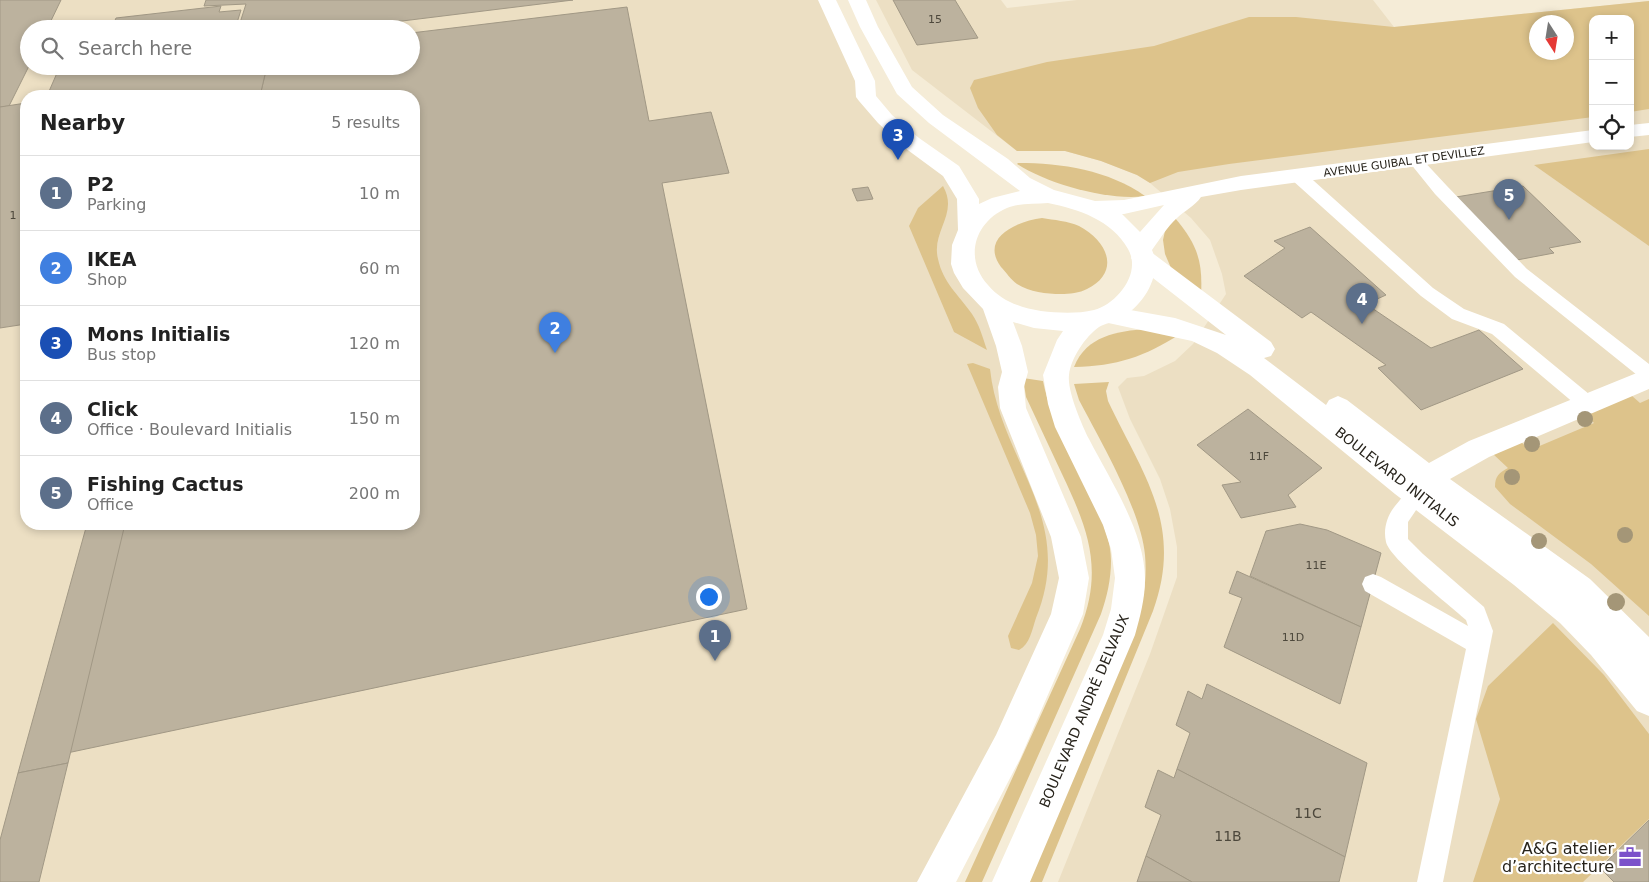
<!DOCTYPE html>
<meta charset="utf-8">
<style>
body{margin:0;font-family:"DejaVu Sans",sans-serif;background:#f2f2f2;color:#222}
.controls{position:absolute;right:15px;top:15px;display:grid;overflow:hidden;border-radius:10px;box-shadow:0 2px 8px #0003}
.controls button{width:45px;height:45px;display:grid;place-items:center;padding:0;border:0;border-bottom:1px solid #e0e0e0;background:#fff;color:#222;font:25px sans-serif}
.compass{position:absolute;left:1529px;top:15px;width:45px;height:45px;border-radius:50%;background:#fff;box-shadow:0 2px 8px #0003;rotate:168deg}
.you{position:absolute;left:708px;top:596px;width:18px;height:18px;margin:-12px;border:4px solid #fff;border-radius:50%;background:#1a73e8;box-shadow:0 0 0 8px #1a73e833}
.badge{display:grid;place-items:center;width:32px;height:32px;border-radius:50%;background:#7b51ca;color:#fff;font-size:16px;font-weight:700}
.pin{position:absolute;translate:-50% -41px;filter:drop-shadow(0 1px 2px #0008)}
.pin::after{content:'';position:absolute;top:26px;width:18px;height:15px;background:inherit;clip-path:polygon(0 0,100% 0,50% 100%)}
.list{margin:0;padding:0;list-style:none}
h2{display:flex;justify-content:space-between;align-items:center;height:65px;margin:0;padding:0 20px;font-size:21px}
h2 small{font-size:16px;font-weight:400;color:#767676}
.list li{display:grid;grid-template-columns:32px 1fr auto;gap:15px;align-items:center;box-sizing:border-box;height:75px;padding:0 20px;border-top:1px solid #e0e0e0}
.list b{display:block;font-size:19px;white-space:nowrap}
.list p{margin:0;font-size:16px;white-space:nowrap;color:#767676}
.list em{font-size:16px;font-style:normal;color:#767676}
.icon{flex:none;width:28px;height:28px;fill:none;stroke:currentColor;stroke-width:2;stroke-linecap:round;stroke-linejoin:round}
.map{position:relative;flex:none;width:1649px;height:882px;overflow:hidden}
.search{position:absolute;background:#fff;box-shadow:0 2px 8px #0003;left:20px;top:20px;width:400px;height:55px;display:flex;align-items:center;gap:12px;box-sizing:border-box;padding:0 18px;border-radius:28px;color:#767676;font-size:19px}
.panel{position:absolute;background:#fff;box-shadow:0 2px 8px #0003;left:20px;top:90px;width:400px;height:440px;border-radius:20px}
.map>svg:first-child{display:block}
.built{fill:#ecdfc3;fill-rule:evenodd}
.green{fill:#ddc38b;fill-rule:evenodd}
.building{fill:#bcb29e;stroke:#a19885}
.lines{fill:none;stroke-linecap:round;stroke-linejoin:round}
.service{fill:#fff;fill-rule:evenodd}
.minor{fill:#fff;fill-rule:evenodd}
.tertiary{fill:#fff;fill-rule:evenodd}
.tree{fill:#a49677}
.labels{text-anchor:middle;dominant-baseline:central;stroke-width:4.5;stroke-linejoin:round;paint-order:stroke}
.number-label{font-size:11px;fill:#4d483c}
.far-street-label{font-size:11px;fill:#28241c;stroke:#fff}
.street-label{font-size:14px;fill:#28241c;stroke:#fff}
.near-number-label{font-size:14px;fill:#4d483c}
.near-poi-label{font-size:16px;fill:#28241c;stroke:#fff;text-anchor:end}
</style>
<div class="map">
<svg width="1649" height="882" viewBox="0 0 1649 882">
<rect width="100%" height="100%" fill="#f5ecd7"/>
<!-- built -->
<g class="built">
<path d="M0 0H827L866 97 965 191 963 243 1011 356 1073 576 936 882H0ZM29 29H411V66H29ZM26 96H414V524H26Z"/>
<path d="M876 0H1001L1007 8 1077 0H1373L1394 27 1649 1V882H1058L1150 654 1177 577V547L1170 509 1160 479 1130 419 1118 387 1127 378 1144 376 1175 361 1193 344 1226 294 1222 274 1210 240 1191 218 1150 183 1137 175 1101 161 1065 151H1017L912 70ZM1593 19H1630V146H1593ZM1536 22H1566V52H1536Z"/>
</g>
<!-- green -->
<g class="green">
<path d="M1649 1V109L1630 112V19H1593V117L1229 164 1178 172 1150 183 1137 175 1101 161 1065 151H1017L997 135 978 108 970 88 974 80 1047 62 1154 46 1249 17H1296L1394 27ZM1536 22H1566V52H1536Z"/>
<polygon points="1649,149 1649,246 1534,165"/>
<path d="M1018 163C1062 163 1108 170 1145 196 1108 201 1048 184 1017 164Z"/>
<path d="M943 186C959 214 931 231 938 259 943 283 959 295 972 314 979 324 983 338 987 350L954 332 909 226 918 208Z"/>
<path d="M1042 218C1054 220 1068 221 1079 226 1108 241 1121 272 1087 289 1080 293 1069 294 1061 294 1046 294 1030 292 1017 284 1011 280 1006 272 1001 267 979 237 1018 221 1042 218Z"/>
<path d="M1175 218C1197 244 1203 261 1201 295L1171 268 1165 254 1163 240 1166 226Z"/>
<path d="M1147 329 1180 334C1144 357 1117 366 1074 367 1086 336 1117 331 1147 329Z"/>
<path d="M973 363 990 369C1000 461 1077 518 1036 618 1032 630 1030 644 1019 650L1011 648 1008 636 1032 583 1038 556 1036 535 1030 513 967 364Z"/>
<path d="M1023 378 1043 381C1051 421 1072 458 1090 495 1100 516 1111 537 1111 561 1111 579 1107 597 1101 614L982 882H965L1080 629C1104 569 1088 529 1062 474 1050 448 1038 423 1026 397Z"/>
<path d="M1109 382 1106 391 1108 401C1143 475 1184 525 1153 611L1042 882H1029L1138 620C1144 598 1147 578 1145 555 1141 510 1100 440 1079 400L1074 384Z"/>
<path d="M1631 395 1640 403 1649 399V616L1591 564 1510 504 1495 487C1495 476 1499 473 1508 468L1493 454 1521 442 1530 450 1594 423 1586 415Z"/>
<polygon points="1553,623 1604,675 1649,734 1649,819 1583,882 1473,882 1500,799 1476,719 1488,686"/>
</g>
<!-- building -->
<g class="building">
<polygon points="0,0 61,0 47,29 29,29 29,66 9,106 0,107"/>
<polygon points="206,0 573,0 337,29 238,29 246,4 204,6"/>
<polygon points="893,0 955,0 978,38 917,45"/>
<polygon points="221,6 219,12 241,10 235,29 103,29 104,26 113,25 116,18"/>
<polygon points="627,7 649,121 711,112 729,173 662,183 747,609 67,753 124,524 414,524 414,96 260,96 267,66 411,66 411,33"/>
<polygon points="60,66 267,66 260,96 47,96"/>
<polygon points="26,103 26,324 0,328 0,107"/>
<polygon points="1523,186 1581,242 1549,248 1554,253 1517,260 1456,197"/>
<polygon points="868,187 873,199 857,201 852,189"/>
<polygon points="1310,227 1386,295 1366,304 1431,348 1479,330 1523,369 1421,410 1378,368 1386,365 1311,312 1302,318 1244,276 1285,248 1274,241"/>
<polygon points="1248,409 1322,468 1288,495 1296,507 1241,518 1222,485 1241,482 1197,445"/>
<polygon points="87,524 125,524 68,763 18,773"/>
<polygon points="1300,524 1327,530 1381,553 1361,627 1250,576 1266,531"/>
<polygon points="1237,571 1361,627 1340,704 1224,647 1242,598 1229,593"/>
<polygon points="1207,684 1367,763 1345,857 1177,769 1190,733 1176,725 1188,691 1202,699"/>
<polygon points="68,763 39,882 0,882 0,840 18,773"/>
<polygon points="1177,769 1345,857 1339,882 1192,882 1146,856 1161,815 1145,807 1158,770 1174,778"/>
<polygon points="1649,820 1649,882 1614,882 1600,868"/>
<polygon points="1146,856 1192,882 1137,882"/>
</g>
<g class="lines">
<!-- service -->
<g class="service">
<polygon points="1415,155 1420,157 1447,186 1527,269 1649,364 1649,381 1642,379 1515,277 1435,194 1410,163 1407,160 1410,157"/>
<polygon points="1298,171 1304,172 1433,288 1464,309 1504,324 1595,399 1598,404 1595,409 1588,412 1581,409 1492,334 1452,319 1421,296 1292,180 1290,176 1292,172"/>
<path d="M1417 485 1424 488 1427 494 1408 522V539L1423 554 1484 607 1493 631 1443 882H1417L1466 649 1365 591 1362 584 1365 577 1373 574 1381 577 1468 626 1466 620C1451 606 1390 559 1386 542 1383 529 1387 516 1395 506 1402 498 1407 489 1417 485Z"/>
</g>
<!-- minor -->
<polygon class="minor" points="1143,250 1151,252 1271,342 1275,349 1271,356 1264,358 1326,405 1329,400 1338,396 1347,400 1429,463 1469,441 1649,368 1649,389 1489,457 1450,479 1590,579 1649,637 1649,716 1637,711 1591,655 1560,623 1514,585 1395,494 1250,375 1217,353 1192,341 1099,321 1096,315 1099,309 1108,306 1175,318 1226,335 1135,264 1131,258 1135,252"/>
<!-- tertiary -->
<g class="tertiary">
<path d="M818 0H836L875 81 876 96 892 115 919 138 959 166 979 199V204L992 198 1020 191 929 123 897 94 860 27 848 0H866L878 27 912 87 943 115 1008 159 1030 178 1054 190 1095 201 1124 200 1241 176 1593 130V142L1241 190 1201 197C1195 206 1184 211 1177 218 1167 227 1160 239 1152 250 1163 275 1143 306 1120 319 1113 323 1105 323 1099 327 1085 337 1071 358 1069 375 1067 391 1082 425 1089 439 1110 480 1145 532 1145 579 1145 599 1140 617 1135 635L1030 882H992L1103 635 1111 609 1115 578 1111 549 1103 525 1055 427 1048 404 1043 375 1057 340 1063 331 1034 328 1013 322 1022 346 1028 372 1024 387 1026 408 1081 537 1089 578 1083 614 1020 759 956 882H917L996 735 1051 614 1059 578 1051 537 1000 408 998 387 1002 372 996 346 983 309 963 288 954 273 951 264 952 245 958 230 957 199 943 176 905 148 878 123 859 101 856 97 855 81ZM1048 203C1078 209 1112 220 1128 249 1142 273 1117 304 1094 310 1077 314 1058 313 1041 311 1021 308 1001 301 988 285 964 259 974 222 1007 208 1019 203 1035 204 1048 203ZM1164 205 1140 232 1122 214H1124Z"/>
<polygon points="1649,123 1649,135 1630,137 1630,125"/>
</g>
</g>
<!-- trees -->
<g class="tree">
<circle cx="1585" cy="419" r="8"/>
<circle cx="1532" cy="444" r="8"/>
<circle cx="1512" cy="477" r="8"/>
<circle cx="1625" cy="535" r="8"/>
<circle cx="1539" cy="541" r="8"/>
<circle cx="1616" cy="602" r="9"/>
</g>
<!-- icons -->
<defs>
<symbol id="office-bare" viewBox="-9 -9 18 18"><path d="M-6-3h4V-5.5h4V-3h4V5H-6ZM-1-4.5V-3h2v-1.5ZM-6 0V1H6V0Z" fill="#7b51ca" stroke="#fff" stroke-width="2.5" paint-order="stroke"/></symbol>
</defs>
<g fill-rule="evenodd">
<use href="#office-bare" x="1614" y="841" width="32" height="32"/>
</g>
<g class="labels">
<!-- number labels -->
<g class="number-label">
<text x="935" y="19">15</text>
<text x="13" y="215">1</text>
<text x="1259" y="456">11F</text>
<text x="1316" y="565">11E</text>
<text x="1293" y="637">11D</text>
</g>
<!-- far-street labels -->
<g class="far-street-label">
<text transform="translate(1404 162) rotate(-8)">AVENUE GUIBAL ET DEVILLEZ</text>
</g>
<!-- street labels -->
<g class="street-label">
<text transform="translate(1397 477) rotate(38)">BOULEVARD INITIALIS</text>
<text transform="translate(1084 711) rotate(-67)">BOULEVARD ANDRÉ DELVAUX</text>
</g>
<!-- near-number labels -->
<g class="near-number-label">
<text x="1308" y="813">11C</text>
<text x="1228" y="836">11B</text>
</g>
<!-- near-poi labels -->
<g class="near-poi-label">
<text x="1614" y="848">A&amp;G atelier<tspan x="1614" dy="18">d’architecture</tspan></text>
</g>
</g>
</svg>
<div class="controls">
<button>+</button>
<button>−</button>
<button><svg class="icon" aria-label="locate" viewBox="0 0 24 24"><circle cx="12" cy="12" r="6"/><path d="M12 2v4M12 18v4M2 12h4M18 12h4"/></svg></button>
</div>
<svg class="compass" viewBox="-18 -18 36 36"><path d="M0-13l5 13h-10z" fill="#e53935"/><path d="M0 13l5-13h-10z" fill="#767676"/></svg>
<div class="you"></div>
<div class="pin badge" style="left:715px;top:661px;background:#5c6f8a">1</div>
<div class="pin badge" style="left:555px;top:353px;background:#3f7fe0">2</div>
<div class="pin badge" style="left:898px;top:160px;background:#1a4fb4">3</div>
<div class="pin badge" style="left:1362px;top:324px;background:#5c6f8a">4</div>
<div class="pin badge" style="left:1509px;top:220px;background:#5c6f8a">5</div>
<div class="search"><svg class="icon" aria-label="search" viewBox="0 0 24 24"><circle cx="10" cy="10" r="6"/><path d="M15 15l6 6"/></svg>Search here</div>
<section class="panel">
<h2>Nearby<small>5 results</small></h2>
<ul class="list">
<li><span class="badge" style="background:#5c6f8a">1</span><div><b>P2</b><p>Parking</p></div><em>10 m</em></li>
<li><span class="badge" style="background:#3f7fe0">2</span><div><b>IKEA</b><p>Shop</p></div><em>60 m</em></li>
<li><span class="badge" style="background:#1a4fb4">3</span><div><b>Mons Initialis</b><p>Bus stop</p></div><em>120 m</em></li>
<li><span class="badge" style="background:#5c6f8a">4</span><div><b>Click</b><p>Office · Boulevard Initialis</p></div><em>150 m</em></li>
<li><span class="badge" style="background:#5c6f8a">5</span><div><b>Fishing Cactus</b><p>Office</p></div><em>200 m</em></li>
</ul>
</section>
</div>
